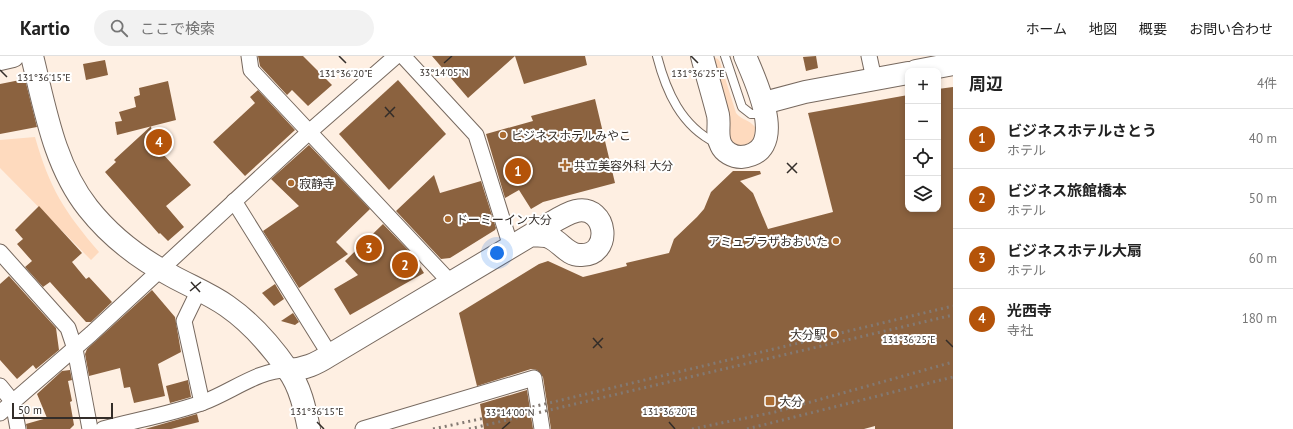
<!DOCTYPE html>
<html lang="ja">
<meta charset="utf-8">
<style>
body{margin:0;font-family:"PT Sans","Noto Sans JP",sans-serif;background:#f2f2f2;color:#222}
.controls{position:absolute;right:12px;top:12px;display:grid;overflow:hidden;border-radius:8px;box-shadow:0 2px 6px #0003}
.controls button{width:36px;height:36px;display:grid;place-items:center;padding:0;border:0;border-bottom:1px solid #e0e0e0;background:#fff;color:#222;font:20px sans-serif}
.scale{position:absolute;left:12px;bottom:10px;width:101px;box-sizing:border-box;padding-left:4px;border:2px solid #332d29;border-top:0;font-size:11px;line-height:14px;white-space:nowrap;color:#332d29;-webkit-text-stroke:3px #fff;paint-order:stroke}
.you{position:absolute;left:497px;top:197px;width:14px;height:14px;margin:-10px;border:3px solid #fff;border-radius:50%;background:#1a73e8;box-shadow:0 0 0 6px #1a73e833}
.badge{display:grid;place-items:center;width:26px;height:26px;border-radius:50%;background:#b45309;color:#fff;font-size:13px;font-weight:700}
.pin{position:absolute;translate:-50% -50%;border:2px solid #fff;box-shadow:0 1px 4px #0006}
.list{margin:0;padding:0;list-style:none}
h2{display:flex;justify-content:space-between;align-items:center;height:52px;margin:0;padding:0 16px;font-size:17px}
h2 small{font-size:13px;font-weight:400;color:#767676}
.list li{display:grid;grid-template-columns:26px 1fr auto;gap:12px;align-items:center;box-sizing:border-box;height:60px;padding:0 16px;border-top:1px solid #e0e0e0}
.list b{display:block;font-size:15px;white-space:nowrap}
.list p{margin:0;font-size:13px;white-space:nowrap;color:#767676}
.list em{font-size:13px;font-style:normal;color:#767676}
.icon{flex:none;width:22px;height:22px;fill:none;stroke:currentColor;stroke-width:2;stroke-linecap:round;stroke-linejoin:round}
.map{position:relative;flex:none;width:953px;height:373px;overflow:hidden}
header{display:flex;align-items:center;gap:24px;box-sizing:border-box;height:56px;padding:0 20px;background:#fff;border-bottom:1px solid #e0e0e0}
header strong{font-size:19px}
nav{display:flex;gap:22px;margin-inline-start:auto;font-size:14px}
.search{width:280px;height:36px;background:#f2f2f2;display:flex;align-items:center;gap:10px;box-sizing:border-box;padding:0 14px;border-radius:22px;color:#767676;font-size:15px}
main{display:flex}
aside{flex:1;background:#fff}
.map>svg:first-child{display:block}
.green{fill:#fedabe}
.building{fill:#8b623f}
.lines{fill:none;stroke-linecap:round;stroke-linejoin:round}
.lane-casing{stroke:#77695f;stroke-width:10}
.street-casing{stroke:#77695f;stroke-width:17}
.secondary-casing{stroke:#77695f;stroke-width:24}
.highway-casing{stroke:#77695f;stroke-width:24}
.lane{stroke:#fff;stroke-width:8}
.street{stroke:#fff;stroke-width:15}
.secondary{stroke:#fff;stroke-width:22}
.highway{stroke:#fff;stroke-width:22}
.rail{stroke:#837972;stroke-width:3;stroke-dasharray:2 4;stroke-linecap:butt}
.ticks{fill:none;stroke:#332d29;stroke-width:1.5}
.poi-dot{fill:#ab6c32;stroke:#fff;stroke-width:1.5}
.labels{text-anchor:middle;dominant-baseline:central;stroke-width:4;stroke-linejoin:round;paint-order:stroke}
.poi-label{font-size:12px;fill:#332d29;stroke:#fff;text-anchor:start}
.ticks-label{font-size:10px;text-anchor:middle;fill:#332d29;stroke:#fff;stroke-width:4;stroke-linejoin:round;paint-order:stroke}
</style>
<header>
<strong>Kartio</strong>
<div class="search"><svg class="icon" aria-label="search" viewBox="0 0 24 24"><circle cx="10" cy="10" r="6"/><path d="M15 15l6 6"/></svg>ここで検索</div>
<nav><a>ホーム</a><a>地図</a><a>概要</a><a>お問い合わせ</a></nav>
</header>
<main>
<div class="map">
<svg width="953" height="373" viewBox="0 0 953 373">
<rect width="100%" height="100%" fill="#feefe2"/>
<!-- green -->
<g class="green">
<path d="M713 1 718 3 720 6 736 57C741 64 749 63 755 71L754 88 732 91Z"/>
<path d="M35 81C50 133 64 155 99 196L91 204 0 112V84Z"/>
</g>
<!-- building -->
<g class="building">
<polygon points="258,0 303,0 332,29 308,50 292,34 287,39 260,10"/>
<polygon points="432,0 585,0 587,9 524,28 515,0 468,42"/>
<polygon points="816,0 818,12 806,15 803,1"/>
<polygon points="105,4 108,19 86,24 83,8"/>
<polygon points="25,23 37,71 0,78 0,28"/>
<polygon points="398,24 446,78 389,134 339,78"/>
<polygon points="168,25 176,64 117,79 115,66 122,65 119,56 136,51 134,41 140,39 139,32"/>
<polygon points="953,31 953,373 875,373 875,370 864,373 551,373 543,321 537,314 531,313 477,330 459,257 539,208 548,205 583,221 627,210 626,207 669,197 674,183 697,161 704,153 711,136 733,115 760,115 761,118 740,125 753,137 768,173 833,156 808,57 908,39 908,153 938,153 938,33"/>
<polygon points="258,34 295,74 245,120 213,86 255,47 250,41"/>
<polygon points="595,43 615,127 543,146 531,153 519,134 505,142 486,78 533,65 531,60"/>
<polygon points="151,70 153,87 191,129 166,150 184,171 168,185 160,177 159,178 105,116 116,106 114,104"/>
<polygon points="309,89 370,153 336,186 348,198 299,232 263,175 299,150 271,123"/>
<polygon points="434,119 440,137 481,125 496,172 495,174 450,202 441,203 396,155"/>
<polygon points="39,150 82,197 72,206 86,223 89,221 112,246 91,266 86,266 50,226 43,231 25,211 32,205 17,188 23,183 15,174"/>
<polygon points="383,168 412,198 424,217 350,259 334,233 358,219 345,205"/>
<polygon points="9,220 56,272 59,294 36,313 33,309 17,323 0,304 0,228"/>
<polygon points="275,228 284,243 274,250 262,237"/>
<polygon points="152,234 175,261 181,296 158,308 165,340 134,347 130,331 124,332 120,312 89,320 85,298 87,293"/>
<polygon points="293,257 299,266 295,269 281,265"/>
<polygon points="70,314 72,324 68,325 72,345 70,346 74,369 70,373 27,373 26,368 47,362 37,338 62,315"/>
<polygon points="188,324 191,341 170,347 166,330"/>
<polygon points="527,334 533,373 484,373 480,348"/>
<polygon points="197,358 199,366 171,373 145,373"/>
</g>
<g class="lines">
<defs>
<g id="lane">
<path d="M657 0C666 35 681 70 716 87"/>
<polyline points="725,0 742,51 751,58 765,58"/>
</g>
<g id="street">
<polyline points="249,0 251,14 451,227"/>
<polyline points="403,0 476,79 511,191"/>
<polyline points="869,0 874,23"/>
<polyline points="234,145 330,299"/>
<polyline points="0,196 68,272 75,293 90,373"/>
<polyline points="199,234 184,265 202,347"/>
<polyline points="0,330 13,346 18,373"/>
<polyline points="0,357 91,278 308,77 396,0"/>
<path d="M103 373C136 364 172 358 204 346 231 336 260 313 288 314"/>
<polyline points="363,373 534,322 542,373"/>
</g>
<g id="secondary">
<path d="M32 0C45 52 54 109 88 152 110 180 140 203 172 220 190 230 210 238 227 250 250 266 272 291 288 314 300 330 305 353 309 373"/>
<path d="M702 0C707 20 713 39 718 59 720 69 716 80 721 89 724 96 733 101 741 101 791 97 755 24 745 0"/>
<polyline points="916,15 953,8"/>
<polyline points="764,47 805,36 908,17"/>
<path d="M288 314C305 313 316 308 330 299L541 173C552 167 564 158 576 155 608 148 613 201 580 199 567 199 561 186 549 181 543 179 537 180 531 179"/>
</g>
<polyline id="highway" points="0,3 13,0"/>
</defs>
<!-- lane casing -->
<use href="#lane" class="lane-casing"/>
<!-- street casing -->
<use href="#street" class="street-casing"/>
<!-- secondary casing -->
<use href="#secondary" class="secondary-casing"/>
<!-- highway casing -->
<use href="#highway" class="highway-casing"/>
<!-- lane -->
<use href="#lane" class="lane"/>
<!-- street -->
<use href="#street" class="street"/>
<!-- secondary -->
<use href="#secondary" class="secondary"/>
<!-- highway -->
<use href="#highway" class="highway"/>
<!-- rail -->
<g class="rail">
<polyline points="433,373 499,359 953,250"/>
<polyline points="469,373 953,259"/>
<polyline points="692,373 775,356 953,306"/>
<polyline points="747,373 953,321"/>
</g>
</g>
<!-- ticks -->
<path class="ticks" d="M339 0 346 7M691 0 698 7M444 7 452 0M0 14 7 21M385 51 394 61M385 61 395 51M787 107 797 117M787 117 797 107M191 226 200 236M190 235 201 226M593 282 602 292M946 284 953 291M593 292 603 282M317 366 324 373M669 366 675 373M502 373 510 366"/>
<!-- markers -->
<g class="poi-dot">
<circle cx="503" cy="79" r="4"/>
<path d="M563 103h4v4h4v4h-4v4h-4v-4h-4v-4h4z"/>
<circle cx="291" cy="127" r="4"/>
<circle cx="448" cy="163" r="4"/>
<circle cx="836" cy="185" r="4"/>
<circle cx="834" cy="278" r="4"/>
<rect x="765" y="340" width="10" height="10" rx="2"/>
</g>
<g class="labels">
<!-- poi labels -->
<g class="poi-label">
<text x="511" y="79">ビジネスホテルみやこ</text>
<text x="574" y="109">共立美容外科 大分</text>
<text x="299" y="127">寂静寺</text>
<text x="456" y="163">ドーミーイン大分</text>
<text x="828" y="185" text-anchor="end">アミュプラザおおいた</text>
<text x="826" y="278" text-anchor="end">大分駅</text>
<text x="779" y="345">大分</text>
</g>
</g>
<g class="ticks-label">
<text x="444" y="20">33°14'05"N</text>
<text x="346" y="21">131°36'20"E</text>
<text x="698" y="21">131°36'25"E</text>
<text x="44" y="25">131°36'15"E</text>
<text x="909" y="287">131°36'25"E</text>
<text x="317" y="359">131°36'15"E</text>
<text x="669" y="359">131°36'20"E</text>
<text x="510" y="360">33°14'00"N</text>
</g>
</svg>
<div class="controls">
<button>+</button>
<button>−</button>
<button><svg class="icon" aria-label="locate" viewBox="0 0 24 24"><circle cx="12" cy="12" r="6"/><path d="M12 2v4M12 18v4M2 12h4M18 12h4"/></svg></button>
<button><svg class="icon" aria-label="layers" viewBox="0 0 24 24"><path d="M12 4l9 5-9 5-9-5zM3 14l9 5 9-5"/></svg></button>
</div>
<div class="scale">50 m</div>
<div class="you"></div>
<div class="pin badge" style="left:518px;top:115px">1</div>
<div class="pin badge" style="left:405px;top:209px">2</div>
<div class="pin badge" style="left:369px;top:192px">3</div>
<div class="pin badge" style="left:159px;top:86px">4</div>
</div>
<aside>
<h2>周辺<small>4件</small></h2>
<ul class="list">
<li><span class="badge">1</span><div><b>ビジネスホテルさとう</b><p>ホテル</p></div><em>40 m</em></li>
<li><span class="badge">2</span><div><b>ビジネス旅館橋本</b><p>ホテル</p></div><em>50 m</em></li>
<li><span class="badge">3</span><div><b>ビジネスホテル大扇</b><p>ホテル</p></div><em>60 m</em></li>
<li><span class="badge">4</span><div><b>光西寺</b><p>寺社</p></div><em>180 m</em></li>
</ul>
</aside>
</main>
